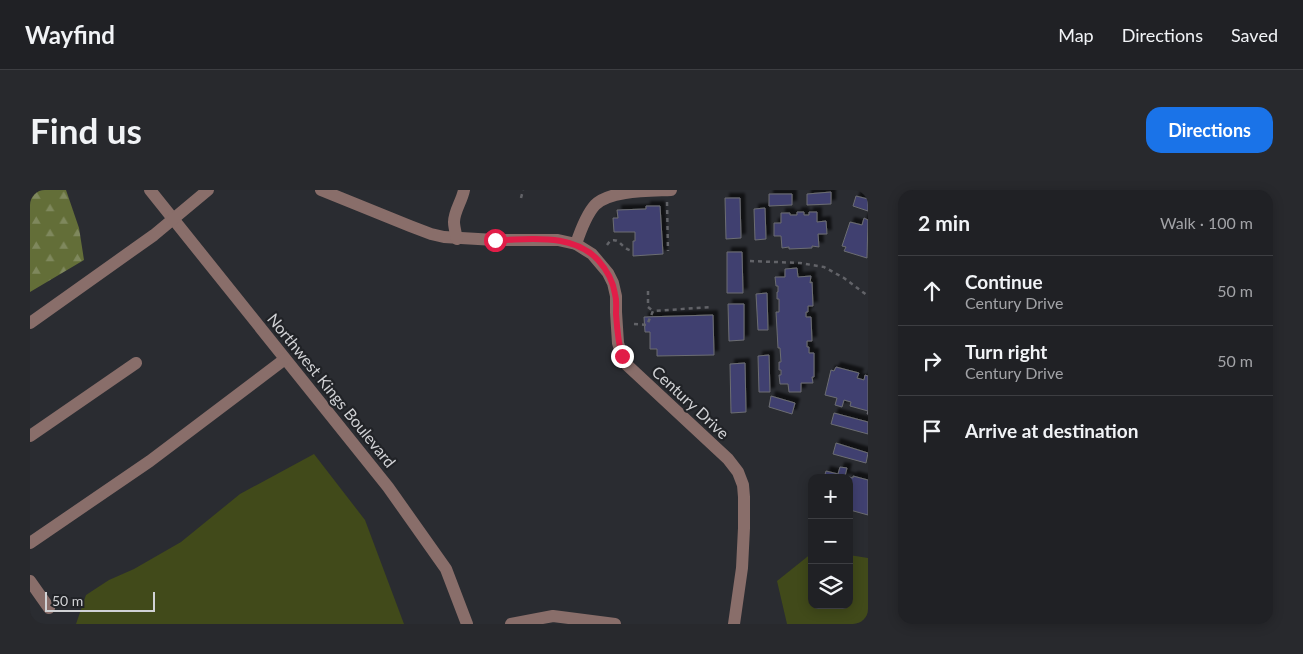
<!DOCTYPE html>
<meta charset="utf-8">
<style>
body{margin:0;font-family:Lato,sans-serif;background:#28292d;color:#f1f3f6}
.controls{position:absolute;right:15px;bottom:15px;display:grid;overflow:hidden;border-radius:10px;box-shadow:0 2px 12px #0003}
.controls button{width:45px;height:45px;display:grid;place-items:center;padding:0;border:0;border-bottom:1px solid #3d3e42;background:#202125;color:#f1f3f6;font:25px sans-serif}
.scale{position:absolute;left:15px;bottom:12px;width:110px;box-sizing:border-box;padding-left:5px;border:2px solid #d1d2d5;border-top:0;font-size:14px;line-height:18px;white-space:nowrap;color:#d1d2d5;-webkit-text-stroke:4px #212327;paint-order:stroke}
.stop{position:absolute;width:15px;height:15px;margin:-11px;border:4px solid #e11d48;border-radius:50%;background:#fff}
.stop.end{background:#e11d48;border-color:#fff;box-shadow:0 1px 5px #0008}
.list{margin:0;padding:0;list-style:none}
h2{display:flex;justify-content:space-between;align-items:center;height:65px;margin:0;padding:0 20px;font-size:21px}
h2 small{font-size:16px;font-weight:400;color:#a2a3a7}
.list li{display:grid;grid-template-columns:32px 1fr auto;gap:15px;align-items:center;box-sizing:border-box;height:70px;padding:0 20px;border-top:1px solid #3d3e42}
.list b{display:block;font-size:19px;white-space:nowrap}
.list p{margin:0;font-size:16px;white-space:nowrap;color:#a2a3a7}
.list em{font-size:16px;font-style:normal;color:#a2a3a7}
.icon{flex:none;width:28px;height:28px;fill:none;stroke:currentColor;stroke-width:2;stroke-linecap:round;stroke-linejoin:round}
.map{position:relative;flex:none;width:838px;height:434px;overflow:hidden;border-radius:15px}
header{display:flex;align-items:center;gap:30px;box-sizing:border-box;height:70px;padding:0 25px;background:#202125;border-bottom:1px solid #3d3e42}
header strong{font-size:24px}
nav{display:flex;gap:28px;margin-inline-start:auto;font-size:18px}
.intro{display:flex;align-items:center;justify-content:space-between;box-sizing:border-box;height:120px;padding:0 30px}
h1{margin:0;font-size:35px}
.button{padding:12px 22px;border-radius:15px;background:#1a73e8;color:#fff;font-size:18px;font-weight:700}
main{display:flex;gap:30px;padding:0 30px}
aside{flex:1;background:#202125;border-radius:15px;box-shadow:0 2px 12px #0003}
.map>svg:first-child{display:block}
.grass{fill:#414a1a}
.forest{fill:url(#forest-firs)}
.building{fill:#40416f;stroke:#6c6d72;filter:url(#shadow)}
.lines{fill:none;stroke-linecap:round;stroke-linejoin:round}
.path{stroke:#626368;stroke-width:2.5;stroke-dasharray:4 4;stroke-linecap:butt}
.minor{stroke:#896e6a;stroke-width:12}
.route{stroke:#e11d48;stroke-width:6}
.labels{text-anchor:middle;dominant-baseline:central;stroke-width:4.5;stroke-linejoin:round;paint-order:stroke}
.street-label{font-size:16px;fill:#d1d2d5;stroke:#212327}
</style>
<header>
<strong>Wayfind</strong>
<nav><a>Map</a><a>Directions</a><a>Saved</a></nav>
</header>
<div class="intro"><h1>Find us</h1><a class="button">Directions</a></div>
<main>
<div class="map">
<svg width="838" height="434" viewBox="0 0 838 434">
<defs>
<pattern id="forest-firs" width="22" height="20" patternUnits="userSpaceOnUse" patternTransform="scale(1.25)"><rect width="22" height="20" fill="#636e38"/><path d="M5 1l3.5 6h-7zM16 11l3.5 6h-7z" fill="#7f885d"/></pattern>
<filter id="shadow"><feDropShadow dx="4.5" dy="-4.5" stdDeviation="1" flood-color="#0009"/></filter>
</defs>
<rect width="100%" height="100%" fill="#2a2c31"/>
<!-- grass -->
<g class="grass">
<polygon points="284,264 335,330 374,434 46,434 56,405 79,390 104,379 151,352 210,304"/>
<polygon points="782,363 782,415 819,415 819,365 838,368 838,434 757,434 747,391"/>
</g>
<!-- forest -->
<polygon class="forest" points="0,0 36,0 49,38 54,70 0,102"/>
<!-- building -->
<g class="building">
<polygon points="801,2 801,14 777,15 777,4"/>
<polygon points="739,4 762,4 762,15 739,16"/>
<polygon points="826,6 838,9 838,21 823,16"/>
<polygon points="695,8 710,8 711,48 696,49"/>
<polygon points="616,16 630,16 633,64 603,66 603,51 605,51 605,42 584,42 583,28 588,28 587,20 616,19"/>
<polygon points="735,18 736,49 725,50 724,19"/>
<polygon points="767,22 774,22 774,25 779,25 779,22 787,22 787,32 796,31 797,44 788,44 789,57 782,56 782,58 759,59 759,57 752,58 751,46 744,46 744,33 751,33 751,23 760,23 760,25 767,25"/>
<polygon points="834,28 838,30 837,68 814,61 816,57 812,56 820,32 832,35"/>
<polygon points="697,62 712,62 713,103 697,103"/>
<polygon points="767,78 768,87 781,86 780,93 782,92 783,116 778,116 778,122 776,122 776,127 781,127 782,151 777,151 777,157 779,157 779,163 784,163 784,187 782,187 783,193 771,193 771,202 759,202 758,194 750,194 749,185 751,185 751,180 749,180 749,172 751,172 750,158 748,158 746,122 749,122 749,109 747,109 747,102 748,102 748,96 746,96 745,87 755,87 755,79"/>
<polygon points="737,103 738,140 728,140 726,104"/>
<polygon points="698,114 714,114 714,150 699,151"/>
<polygon points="683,125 684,165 627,166 627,159 620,159 620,142 615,142 614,127"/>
<polygon points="739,165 740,202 729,202 728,166"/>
<polygon points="715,173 716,222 701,223 700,174"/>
<polygon points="806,177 829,183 827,188 834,190 835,185 838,186 838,224 837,224 838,221 820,216 821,212 814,210 812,217 805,215 807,208 795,205 801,180 804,181"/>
<polygon points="741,206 765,213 762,224 739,217"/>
<polygon points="804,223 838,232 838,244 801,234"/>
<polygon points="806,253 838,263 836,273 803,264"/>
<polygon points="810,277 817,278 815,286 823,288 823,286 838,290 838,325 820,320 822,316 819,315 819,288 794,288 796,281 808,284"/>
</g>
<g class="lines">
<!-- path -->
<g class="path">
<polyline points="491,8 493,0"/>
<polyline points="637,12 638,61"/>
<path d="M577 55 580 51C591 47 590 59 603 61"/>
<polyline points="720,71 770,73 794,77 814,88 838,106"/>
<polyline points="618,101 618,117 623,121"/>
<polyline points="604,134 617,135 623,121 682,117"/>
</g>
<!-- minor -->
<g class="minor">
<polyline points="120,0 358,297 416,379 437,434"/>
<polyline points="291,0 380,36 401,44 414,47 465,50 528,50 546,54 562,64 578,83 583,93 586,106 586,122 588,153 592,166 597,175 698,269 708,282 713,295 714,307 714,338 712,378 704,434"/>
<path d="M427 49C426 44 424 37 424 32 424 21 432 11 434 0"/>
<path d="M546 54C550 42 556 25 565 15 580 0 620 1 641 0"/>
<polyline points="0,133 124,45 178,0"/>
<polyline points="0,246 106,173"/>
<polyline points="0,353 120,271 255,169"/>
<polyline points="0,391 19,418"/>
<polyline points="481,434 523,426 585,434"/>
</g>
</g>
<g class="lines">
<!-- route -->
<path class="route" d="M465 50C500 50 542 42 568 70 577 80 583 91 585 104 587 111 586 117 586 124 587 138 588 152 592 166"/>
</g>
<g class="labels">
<!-- street labels -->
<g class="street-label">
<text transform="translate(302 200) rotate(51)">Northwest Kings Boulevard</text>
<text transform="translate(661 212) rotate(43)">Century Drive</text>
</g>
</g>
</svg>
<div class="controls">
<button>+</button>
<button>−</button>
<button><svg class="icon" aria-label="layers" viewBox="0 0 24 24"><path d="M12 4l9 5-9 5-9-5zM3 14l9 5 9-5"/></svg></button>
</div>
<div class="scale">50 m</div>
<div class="stop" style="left:465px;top:50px"></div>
<div class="stop end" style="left:592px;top:166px"></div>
</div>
<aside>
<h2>2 min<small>Walk · 100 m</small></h2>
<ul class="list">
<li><svg class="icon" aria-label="ahead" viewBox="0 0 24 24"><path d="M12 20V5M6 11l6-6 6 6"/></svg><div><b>Continue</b><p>Century Drive</p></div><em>50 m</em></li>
<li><svg class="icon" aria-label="right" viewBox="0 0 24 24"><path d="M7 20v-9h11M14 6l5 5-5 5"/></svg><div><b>Turn right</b><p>Century Drive</p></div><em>50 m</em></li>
<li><svg class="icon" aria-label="arrive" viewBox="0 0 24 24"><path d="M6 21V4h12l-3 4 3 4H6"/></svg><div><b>Arrive at destination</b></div></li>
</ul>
</aside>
</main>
